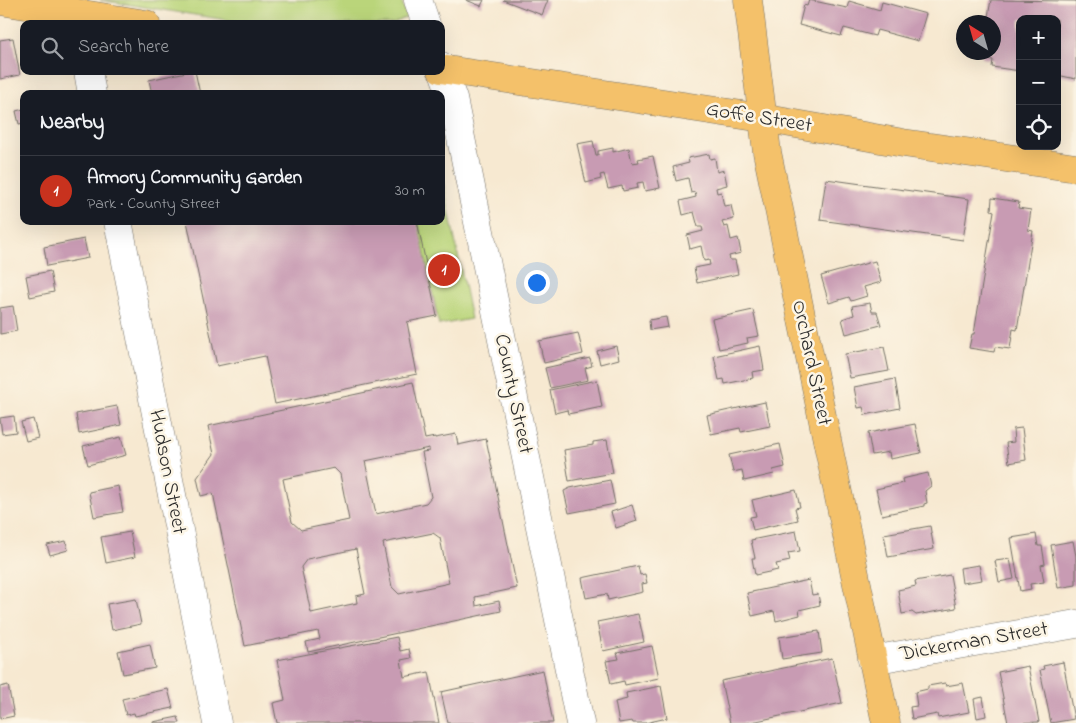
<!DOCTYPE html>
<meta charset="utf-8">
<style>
body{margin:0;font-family:"Indie Flower",sans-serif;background:#242831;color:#f1f3f6}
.controls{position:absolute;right:15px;top:15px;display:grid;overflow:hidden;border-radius:10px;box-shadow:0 5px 20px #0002}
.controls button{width:45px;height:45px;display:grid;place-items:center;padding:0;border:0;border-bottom:1px solid #363941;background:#171b24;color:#f1f3f6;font:25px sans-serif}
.compass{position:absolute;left:956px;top:15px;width:45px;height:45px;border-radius:50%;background:#171b24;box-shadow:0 5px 20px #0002;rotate:323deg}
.you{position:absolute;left:536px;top:282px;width:18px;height:18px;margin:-12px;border:4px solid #fff;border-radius:50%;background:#1a73e8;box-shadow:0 0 0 8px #1a73e833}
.badge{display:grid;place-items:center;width:32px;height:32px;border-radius:50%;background:#c8321e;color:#fff;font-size:16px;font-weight:700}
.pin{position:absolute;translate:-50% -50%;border:2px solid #fff;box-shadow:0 1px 5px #0006}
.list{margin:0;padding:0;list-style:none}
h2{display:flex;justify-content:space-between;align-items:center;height:65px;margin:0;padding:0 20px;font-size:21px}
h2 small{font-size:16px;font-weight:400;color:#9ea1a6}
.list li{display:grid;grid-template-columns:32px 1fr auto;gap:15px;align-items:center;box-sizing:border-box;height:70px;padding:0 20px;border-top:1px solid #363941}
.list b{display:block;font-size:19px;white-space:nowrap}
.list p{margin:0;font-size:16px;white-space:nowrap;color:#9ea1a6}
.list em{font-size:16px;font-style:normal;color:#9ea1a6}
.icon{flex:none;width:28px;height:28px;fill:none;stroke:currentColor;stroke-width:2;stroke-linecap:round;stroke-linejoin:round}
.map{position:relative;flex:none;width:1076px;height:723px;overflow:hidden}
.search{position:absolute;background:#171b24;box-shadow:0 5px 20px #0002;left:20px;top:20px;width:425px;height:55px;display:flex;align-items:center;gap:12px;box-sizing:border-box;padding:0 18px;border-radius:10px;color:#9ea1a6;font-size:19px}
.panel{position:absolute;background:#171b24;box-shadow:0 5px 20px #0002;left:20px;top:90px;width:425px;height:135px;border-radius:10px}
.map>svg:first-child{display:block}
.green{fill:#bad57a;stroke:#728052}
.building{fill:#c89bb3;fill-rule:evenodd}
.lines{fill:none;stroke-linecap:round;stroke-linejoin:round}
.minor-casing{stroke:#726e65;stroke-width:29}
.major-casing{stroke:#726e65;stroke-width:29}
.minor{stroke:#fff;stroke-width:28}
.major{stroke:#f4c16b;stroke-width:28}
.labels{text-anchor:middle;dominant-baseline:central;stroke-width:5;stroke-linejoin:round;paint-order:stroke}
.street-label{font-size:21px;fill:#2b2b2b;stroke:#fcf5e5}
</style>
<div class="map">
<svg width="1076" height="723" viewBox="0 0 1076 723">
<rect width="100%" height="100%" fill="#fcf5e5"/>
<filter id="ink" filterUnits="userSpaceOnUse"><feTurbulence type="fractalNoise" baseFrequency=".02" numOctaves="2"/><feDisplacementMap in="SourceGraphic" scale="10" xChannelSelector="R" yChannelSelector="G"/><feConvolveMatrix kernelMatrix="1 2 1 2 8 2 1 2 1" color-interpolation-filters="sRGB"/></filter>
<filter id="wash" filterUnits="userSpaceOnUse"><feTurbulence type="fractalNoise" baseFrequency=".0096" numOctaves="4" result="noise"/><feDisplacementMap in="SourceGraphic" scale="20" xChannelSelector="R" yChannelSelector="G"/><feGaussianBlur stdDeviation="1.12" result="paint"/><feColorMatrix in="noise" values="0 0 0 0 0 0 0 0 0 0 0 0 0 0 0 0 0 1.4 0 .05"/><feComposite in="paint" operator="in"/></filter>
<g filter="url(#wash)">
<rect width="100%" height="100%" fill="#f7e9d1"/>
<!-- green -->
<g class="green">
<polygon points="100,0 401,0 407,17 392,24 252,24"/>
<polygon points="441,171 471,319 439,325 418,221 441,221"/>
</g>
<g id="blocks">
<!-- building -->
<g class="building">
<polygon points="466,0 484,0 481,6"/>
<polygon points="503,0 548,0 542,15"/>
<polygon points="809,0 847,8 849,1 880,10 882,2 926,14 918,41 877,30 875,36 844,28 841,36 799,25 804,5 807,6"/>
<polygon points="991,0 1076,1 1076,79 1057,75 1057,19 1020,19 1020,71 992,67 993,60 982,58 983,52 994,52 994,22 987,22"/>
<polygon points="13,38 20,75 0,79 0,40"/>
<polygon points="191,71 195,71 200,94 152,94 149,80"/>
<polygon points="24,109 24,123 19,124 16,111"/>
<polygon points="593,141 596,155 598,155 598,151 613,148 613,152 629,148 632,163 639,162 638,159 653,156 660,188 645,191 643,182 637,183 638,188 623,191 622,186 608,189 604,174 600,175 601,179 586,183 577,144"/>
<polygon points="709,154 710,159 715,158 717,172 724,170 727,185 716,188 717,193 721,192 724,206 731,205 734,219 722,222 724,227 728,226 731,240 738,238 741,253 729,256 730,260 735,260 738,274 697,283 694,268 710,265 709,260 704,261 701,246 690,249 687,235 703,231 702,227 698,227 694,212 683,215 680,201 696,197 695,192 691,193 688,178 676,181 673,167 689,163 688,158"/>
<polygon points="826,179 969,199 963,240 820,220"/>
<polygon points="992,198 1019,202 1018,208 1031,210 1028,230 1033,231 1017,330 1013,329 1010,349 995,347 994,352 969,348 972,334 974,334 994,211 991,210"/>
<polygon points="187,221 417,221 437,316 407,322 417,374 275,404 265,356 217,366"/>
<polygon points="84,239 88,258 47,266 44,247"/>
<polygon points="875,261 881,282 864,287 867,296 851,301 849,297 829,303 821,276"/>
<polygon points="50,271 54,292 30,297 26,276"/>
<polygon points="870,303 872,312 877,312 881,325 846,334 842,319 854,315 852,306"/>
<polygon points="13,306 17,331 0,334 0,308"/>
<polygon points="753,310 759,336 747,338 748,343 719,349 712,319"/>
<polygon points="666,317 668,327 650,330 649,320"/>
<polygon points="578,333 583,354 544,363 539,341"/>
<polygon points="616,346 619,359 600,364 597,351"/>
<polygon points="760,346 764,370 752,372 753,378 725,384 724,379 719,380 714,356"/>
<polygon points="884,347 889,371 850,378 845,354"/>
<polygon points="590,358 592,366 585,368 588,380 550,388 545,368"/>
<polygon points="895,379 900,408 865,415 863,407 858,408 854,387"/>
<polygon points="597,380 602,407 568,414 567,410 555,413 550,390"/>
<path d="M413 382 425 439 435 437V438L456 434 458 445 486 439 517 588 475 597 476 606 499 601 501 611 308 652 306 642 320 639 318 631 245 646 213 493 201 496 197 478 214 454 208 426ZM429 448V451L422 452 431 497 426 503 376 514 365 461ZM334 468 340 474 349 520 301 530 292 522 283 479ZM433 533 440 538 449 583 399 594 392 587 383 543ZM356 549 365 594 356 596 357 603 311 613 301 567 307 559Z"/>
<polygon points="765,402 770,426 741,432 740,428 711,434 707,415"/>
<polygon points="117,406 121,425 79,434 76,414"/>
<polygon points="14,416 16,432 2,434 0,418"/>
<polygon points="33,419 38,438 26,441 21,422"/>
<polygon points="915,424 921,453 890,459 889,452 872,455 868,433"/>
<polygon points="1022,428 1026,460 1009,463 1006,443 1014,442 1013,429"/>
<polygon points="121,437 126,455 88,465 83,446"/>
<polygon points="607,440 613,473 569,481 564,450 593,445 593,442"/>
<polygon points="780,444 785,467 773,470 774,474 744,481 742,470 733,472 729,455"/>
<polygon points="928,473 931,486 925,491 927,503 924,504 924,506 882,515 876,489 903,483 902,479"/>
<polygon points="610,480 615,504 569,513 564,491 570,488"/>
<polygon points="118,486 123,512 94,517 89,492"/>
<polygon points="796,490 800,507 795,508 798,520 753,530 750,517 756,516 752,500"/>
<polygon points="632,505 637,521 616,528 611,512"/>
<polygon points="930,526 934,549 888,557 884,534"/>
<polygon points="796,531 800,551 788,553 790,561 776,564 778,570 755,575 752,558 755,558 751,540"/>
<polygon points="130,532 135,557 106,563 101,537"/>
<polygon points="1036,534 1038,546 1042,546 1045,564 1041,565 1044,582 1030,584 1031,589 1020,591 1011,538"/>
<polygon points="66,541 68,550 50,555 47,545"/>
<polygon points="1073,541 1076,556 1076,585 1058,588 1051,545"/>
<polygon points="1010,559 1014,579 999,582 995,561"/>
<polygon points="979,565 982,580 962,583 960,568"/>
<polygon points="638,566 640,575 645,574 647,583 642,584 643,592 608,600 607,594 586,598 582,578"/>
<polygon points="950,575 956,608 916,615 912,612 902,614 898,590 916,586 915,581"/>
<polygon points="809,580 812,595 818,594 820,605 799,610 800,615 776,621 774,611 752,616 747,593"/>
<polygon points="136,599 141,624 112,630 107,604"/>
<polygon points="638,614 644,642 603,651 597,622"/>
<polygon points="819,631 822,653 782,659 779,637"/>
<polygon points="397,637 400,651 409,649 411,658 401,660 404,677 429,672 439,723 277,723 273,703 285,700 277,660"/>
<polygon points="150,644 155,668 123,674 118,651"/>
<polygon points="652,646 659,678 625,685 624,681 611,684 606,661 619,659 617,653"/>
<polygon points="832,658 842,703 747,723 730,723 721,681"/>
<polygon points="1063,662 1074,719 1051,723 1040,670 1044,669 1043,666"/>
<polygon points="1028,666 1039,722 1008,723 998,672"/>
<polygon points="543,670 553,723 448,723 441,692"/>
<polygon points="945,683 946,686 963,683 969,712 938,718 937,714 912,719 910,707 917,706 915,692 928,689 928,686"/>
<polygon points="8,685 14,716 0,719 0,687"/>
<polygon points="661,686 667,718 645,723 633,723 632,721 619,723 615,702 627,699 626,693"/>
<polygon points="168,689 173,708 135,716 134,713 126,715 122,699"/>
<polygon points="983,697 986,716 977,718 974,699"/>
<polygon points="178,717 180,723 153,723 153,722"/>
</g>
</g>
</g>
<g filter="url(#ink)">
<use href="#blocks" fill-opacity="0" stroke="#726e65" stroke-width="1"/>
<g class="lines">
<defs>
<g id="minor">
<polyline points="418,0 426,24"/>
<polyline points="441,66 453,99 580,723"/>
<polyline points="88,71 92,94"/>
<polyline points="118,221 217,723"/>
<polyline points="872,660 1076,624"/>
</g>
<g id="major">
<polyline points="748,0 767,152 886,723"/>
<polyline points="0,1 146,24"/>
<polyline points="441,69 762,118 903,143 1076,168"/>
</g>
</defs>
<!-- minor casing -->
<use href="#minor" class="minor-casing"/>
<!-- major casing -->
<use href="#major" class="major-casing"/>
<!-- minor -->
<use href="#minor" class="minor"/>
<!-- major -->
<use href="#major" class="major"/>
</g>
</g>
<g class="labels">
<!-- street labels -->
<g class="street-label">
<text transform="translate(759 118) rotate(9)">Goffe Street</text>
<text transform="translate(811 363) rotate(78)">Orchard Street</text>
<text transform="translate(513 394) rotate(78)">County Street</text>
<text transform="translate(167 472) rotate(79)">Hudson Street</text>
<text transform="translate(974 642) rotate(-10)">Dickerman Street</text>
</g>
</g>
</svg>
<div class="controls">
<button>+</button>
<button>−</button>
<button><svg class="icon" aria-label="locate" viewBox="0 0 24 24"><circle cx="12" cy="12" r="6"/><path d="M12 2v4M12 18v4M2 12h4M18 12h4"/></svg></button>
</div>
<svg class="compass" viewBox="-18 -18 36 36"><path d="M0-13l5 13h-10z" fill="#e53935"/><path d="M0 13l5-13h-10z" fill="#9ea1a6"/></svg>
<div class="you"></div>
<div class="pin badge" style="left:444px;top:270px">1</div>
<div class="search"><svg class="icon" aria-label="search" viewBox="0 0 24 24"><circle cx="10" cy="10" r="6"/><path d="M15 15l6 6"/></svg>Search here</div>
<section class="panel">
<h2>Nearby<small></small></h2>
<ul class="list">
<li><span class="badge">1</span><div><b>Armory Community Garden</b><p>Park · County Street</p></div><em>30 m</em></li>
</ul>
</section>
</div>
